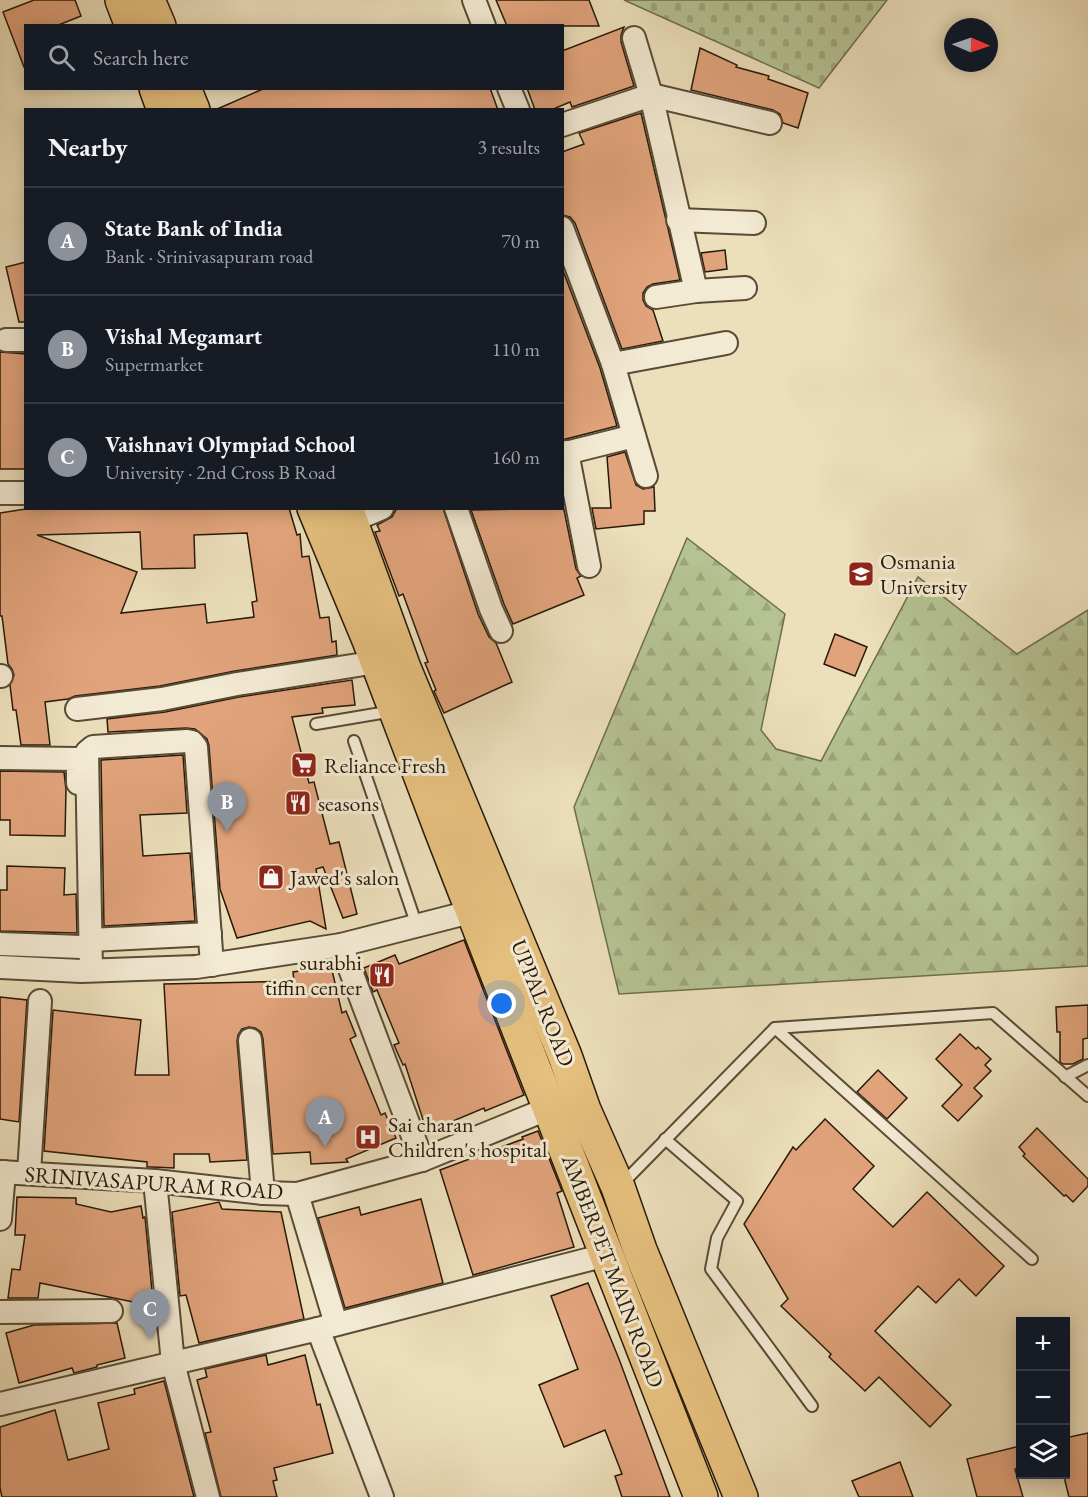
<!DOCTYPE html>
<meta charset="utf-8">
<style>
body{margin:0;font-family:"EB Garamond",serif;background:#20242c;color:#f1f3f6}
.controls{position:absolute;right:18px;bottom:18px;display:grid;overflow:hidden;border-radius:0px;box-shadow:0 3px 15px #0003}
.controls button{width:54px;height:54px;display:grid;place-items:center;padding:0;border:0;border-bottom:2px solid #363941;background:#171b24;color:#f1f3f6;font:30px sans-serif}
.compass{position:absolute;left:944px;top:18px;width:54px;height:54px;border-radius:50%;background:#171b24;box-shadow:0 3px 15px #0003;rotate:92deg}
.you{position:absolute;left:502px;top:1004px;width:21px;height:21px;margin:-15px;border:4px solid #fff;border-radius:50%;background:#1a73e8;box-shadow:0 0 0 9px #1a73e833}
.badge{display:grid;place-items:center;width:39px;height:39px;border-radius:50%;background:#8c9099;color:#fff;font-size:20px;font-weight:700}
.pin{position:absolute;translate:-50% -50px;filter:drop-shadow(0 2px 3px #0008)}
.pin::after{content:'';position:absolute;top:32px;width:21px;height:18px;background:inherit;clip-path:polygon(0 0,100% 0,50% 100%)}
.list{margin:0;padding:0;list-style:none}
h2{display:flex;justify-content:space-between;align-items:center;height:78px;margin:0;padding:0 24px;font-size:26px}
h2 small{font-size:20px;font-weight:400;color:#9ea1a6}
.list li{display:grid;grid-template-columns:39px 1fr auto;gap:18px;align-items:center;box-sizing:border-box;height:108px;padding:0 24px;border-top:2px solid #363941}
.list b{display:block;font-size:22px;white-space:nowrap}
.list p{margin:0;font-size:20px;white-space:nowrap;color:#9ea1a6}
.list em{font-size:20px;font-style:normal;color:#9ea1a6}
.icon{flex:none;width:33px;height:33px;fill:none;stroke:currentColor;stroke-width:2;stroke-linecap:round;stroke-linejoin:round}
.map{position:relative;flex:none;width:1088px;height:1497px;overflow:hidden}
.search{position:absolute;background:#171b24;box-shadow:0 3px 15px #0003;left:24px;top:24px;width:540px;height:66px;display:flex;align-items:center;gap:15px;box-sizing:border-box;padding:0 21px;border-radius:0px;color:#9ea1a6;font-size:22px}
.panel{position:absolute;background:#171b24;box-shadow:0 3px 15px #0003;left:24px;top:108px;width:540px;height:402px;border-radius:0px}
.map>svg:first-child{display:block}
.forest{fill:url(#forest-firs);stroke:#6e6e4d;stroke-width:1.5}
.cemetery{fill:url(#cemetery-stones);stroke:#6e6e4d;stroke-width:1.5}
.building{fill:#e1a37b;stroke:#281a08;stroke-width:1.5;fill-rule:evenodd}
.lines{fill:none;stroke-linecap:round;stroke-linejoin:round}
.lane-casing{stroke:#594b35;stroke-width:14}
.street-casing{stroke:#594b35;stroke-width:26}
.highway-casing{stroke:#281a08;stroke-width:36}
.lane{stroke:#f3ead3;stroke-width:10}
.street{stroke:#f3ead3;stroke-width:22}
.highway{stroke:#e6c07e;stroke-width:33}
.labels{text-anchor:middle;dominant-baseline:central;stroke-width:6;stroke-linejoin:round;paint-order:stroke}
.poi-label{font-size:22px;fill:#281a08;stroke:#f3ead3;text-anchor:start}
.street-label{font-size:22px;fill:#281a08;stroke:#f3ead3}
</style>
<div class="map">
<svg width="1088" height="1497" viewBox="0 0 1088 1497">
<defs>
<pattern id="forest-firs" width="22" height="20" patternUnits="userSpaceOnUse" patternTransform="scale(1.5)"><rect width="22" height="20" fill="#b5c292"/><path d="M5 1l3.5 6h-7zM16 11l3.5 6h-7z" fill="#9ca67c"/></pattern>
<pattern id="cemetery-stones" width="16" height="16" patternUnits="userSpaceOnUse" patternTransform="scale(1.5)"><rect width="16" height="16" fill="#b5c292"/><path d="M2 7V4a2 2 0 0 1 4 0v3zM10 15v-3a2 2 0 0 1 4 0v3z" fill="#9ca67c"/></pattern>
</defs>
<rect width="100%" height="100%" fill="#ecdfbb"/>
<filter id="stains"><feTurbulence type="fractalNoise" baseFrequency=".00333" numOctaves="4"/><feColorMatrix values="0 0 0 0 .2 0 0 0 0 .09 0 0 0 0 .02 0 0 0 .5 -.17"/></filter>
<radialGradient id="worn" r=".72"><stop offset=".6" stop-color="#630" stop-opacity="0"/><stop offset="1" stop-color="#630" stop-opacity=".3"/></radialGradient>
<!-- forest -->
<polygon class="forest" points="687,538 785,614 761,730 776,749 821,761 918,577 1017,654 1088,610 1088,966 619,994 574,807"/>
<!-- cemetery -->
<polygon class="cemetery" points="624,0 887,0 819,88"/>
<!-- building -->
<g class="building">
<polygon points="34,0 75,0 81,16 56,26 26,26 26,67 24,67 3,12"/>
<polygon points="496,0 589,0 599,26 507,26"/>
<polygon points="624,27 621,35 621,42 634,86 572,107 570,102 551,110 535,110 527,88 562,88 562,51"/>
<polygon points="700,48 737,65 736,67 769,76 768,79 808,93 798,128 783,123 780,114 773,110 691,90"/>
<polygon points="265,88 490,88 498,110 215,110"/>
<polygon points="641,113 680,280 653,284 647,287 643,293 643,300 646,306 653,310 663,341 622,349 575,223 570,217 562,215 562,152 584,144 579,133"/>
<polygon points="725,250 727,269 705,272 701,253"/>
<polygon points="26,262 26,322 19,322 6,267"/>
<polygon points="562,268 600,368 617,426 562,440"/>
<polygon points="0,352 26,354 26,469 0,469"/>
<polygon points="625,452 636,485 643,489 654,487 655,511 644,511 644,524 596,529 592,508 611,508 607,457"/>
<polygon points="562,500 576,569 581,576 577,578 584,595 513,624 504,604 471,510 562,508"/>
<path d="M32 508H289L297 535 300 534 302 557 309 556 320 618 329 617 332 642 336 641 337 655 235 671 160 686 75 696 68 699 45 702 50 745H21L16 710H13L10 685 14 675 12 669 8 664 2 616H0V513ZM140 532 142 569 195 568 194 535 247 533 257 601 252 602 254 617 207 623 205 604 121 613 137 572 37 535Z"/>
<polygon points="397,508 443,508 478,614 489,637 496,643 512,682 444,713 434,691 436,690 425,663 428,662 403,594 399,596 375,532 380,531 377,525 392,517"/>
<polygon points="835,634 867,647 855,676 824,664"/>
<polygon points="352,680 355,705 322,708 323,713 292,717 309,783 314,782 330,844 339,842 357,914 343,918 323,867 316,869 326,929 310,921 237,938 220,889 209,746 207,739 195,729 186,728 108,732 107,719 165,712 239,697"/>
<polygon points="183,755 187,813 140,815 143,856 190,853 195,921 104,926 101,760"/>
<polygon points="0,771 64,772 66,790 65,836 10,835 10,820 0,820"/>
<polygon points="7,866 65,868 64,895 76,894 77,933 0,931 0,890 7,890"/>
<polygon points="464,940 524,1095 485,1111 484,1108 427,1132 405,1064 403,1065 394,1045 399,1043 377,990 373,992 364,968 395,955 399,964"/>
<polygon points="331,966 342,1013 346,1011 356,1036 350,1039 381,1115 385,1113 396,1138 346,1159 348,1162 311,1164 310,1152 273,1154 263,1039 261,1032 255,1028 249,1027 242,1029 238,1035 237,1041 247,1160 210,1162 209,1154 174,1154 174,1168 152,1167 147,1167 147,1162 44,1151 53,1010 141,1020 135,1075 169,1075 164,984 294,981 293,972"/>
<polygon points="0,997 27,1000 19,1122 0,1119"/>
<polygon points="1088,1005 1088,1038 1083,1039 1083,1059 1073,1064 1063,1064 1060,1062 1060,1032 1057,1032 1056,1007"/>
<polygon points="960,1034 976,1049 978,1047 991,1059 985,1065 991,1071 974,1088 982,1096 958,1121 942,1106 962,1085 936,1059"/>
<polygon points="878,1070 907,1098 887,1119 857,1092"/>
<polygon points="825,1119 874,1166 853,1189 893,1227 927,1192 1004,1266 976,1296 959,1279 936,1303 918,1286 875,1331 951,1405 930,1427 879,1377 865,1391 829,1357 831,1354 781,1306 788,1299 744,1224 793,1147 796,1150"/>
<polygon points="1037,1128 1088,1179 1088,1186 1073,1202 1066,1195 1064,1196 1023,1156 1025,1154 1019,1147"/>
<polygon points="538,1131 562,1191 557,1193 574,1247 473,1275 440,1170 523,1139 522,1137"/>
<polygon points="17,1197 76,1198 76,1204 111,1212 141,1206 143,1218 145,1217 153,1302 143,1304 40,1283 38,1298 8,1298 12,1269 20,1270 25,1235 15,1235"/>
<polygon points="421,1199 443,1283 345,1308 318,1218 359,1207 361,1215"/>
<polygon points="219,1202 222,1209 281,1212 304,1319 199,1343 186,1295 180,1296 172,1212"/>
<polygon points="588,1283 619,1359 670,1497 622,1497 615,1476 622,1474 605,1430 564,1447 539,1385 578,1369 551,1296"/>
<polygon points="117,1323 125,1358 97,1365 97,1367 74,1373 72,1368 19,1383 6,1333 34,1325"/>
<polygon points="266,1355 268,1365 305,1355 317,1405 320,1404 333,1453 274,1468 277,1480 273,1481 277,1497 221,1497 205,1433 211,1432 197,1380 207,1377 205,1369"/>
<polygon points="164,1381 194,1497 2,1497 0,1488 0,1427 55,1410 68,1460 109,1449 98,1403 135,1394 134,1389"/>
<polygon points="1088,1433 1088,1497 1069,1497 1065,1481 1065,1438"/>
<polygon points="1020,1446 1020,1468 1015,1469 1023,1497 977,1497 967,1459"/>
<polygon points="900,1462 913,1497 859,1497 852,1481"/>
</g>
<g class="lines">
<defs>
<g id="lane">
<polyline points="316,724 393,711"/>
<polyline points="354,741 417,926"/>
<polyline points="775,1028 1032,1259"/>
<polyline points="1065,1077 1088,1065"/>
<polyline points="665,1139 737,1201 717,1238 711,1269 812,1406"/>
<polyline points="621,1185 775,1028 993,1013 1088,1096"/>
</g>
<g id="street">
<polyline points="474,0 484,26"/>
<polyline points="634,38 651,95 696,291"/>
<polyline points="509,88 518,110"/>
<polyline points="562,125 651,95 770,123"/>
<polyline points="678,220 754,223"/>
<polyline points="562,228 613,364 646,476"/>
<polyline points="656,297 696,291 745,288"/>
<polyline points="6,340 26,340"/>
<polyline points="613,364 726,343"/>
<polyline points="567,452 589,566"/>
<polyline points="562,454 634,436"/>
<polyline points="0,493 26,493"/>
<polyline points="456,508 491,609 501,631"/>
<polyline points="351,521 382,508"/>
<polyline points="0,676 1,676"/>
<polyline points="77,709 162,699 237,684 377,662"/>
<polyline points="0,758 78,759 78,783"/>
<polyline points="90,940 210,934"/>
<polyline points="0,944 81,947"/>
<polyline points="341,945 422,1160"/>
<polyline points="0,967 81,971 196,967 341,945 486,908"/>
<polyline points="91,970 87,752 93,747 187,741 192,742 196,747 212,965"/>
<polyline points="250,1040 263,1193"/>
<polyline points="0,1172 155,1181 263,1193 297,1194 422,1160 562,1103"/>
<polyline points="29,1173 40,1001"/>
<polyline points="155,1181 173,1363 208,1497"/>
<polyline points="297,1194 336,1324"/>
<polyline points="0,1219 4,1172"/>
<polyline points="0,1312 111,1311"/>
<polyline points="318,1329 382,1497"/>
<polyline points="0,1404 318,1329 606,1255"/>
</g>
<g id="highway">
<polyline points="122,0 132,26"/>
<polyline points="148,0 159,26"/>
<polyline points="156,88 164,110"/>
<polyline points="184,88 193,110"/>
<polyline points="314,508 369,640 441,830 701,1497"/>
<polyline points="346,508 404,668 565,1056 584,1110 618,1187 640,1250 741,1497"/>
</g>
</defs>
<!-- lane casing -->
<use href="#lane" class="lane-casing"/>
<!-- street casing -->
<use href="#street" class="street-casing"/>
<!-- highway casing -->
<use href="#highway" class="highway-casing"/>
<!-- lane -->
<use href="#lane" class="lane"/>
<!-- street -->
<use href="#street" class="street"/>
<!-- highway -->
<use href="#highway" class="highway"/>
</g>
<!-- icons -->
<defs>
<symbol id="university-square" viewBox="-11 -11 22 22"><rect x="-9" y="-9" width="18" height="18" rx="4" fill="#8f2418" stroke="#f3ead3"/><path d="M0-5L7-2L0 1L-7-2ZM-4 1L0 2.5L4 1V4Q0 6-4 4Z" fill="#fff"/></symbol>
<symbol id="supermarket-square" viewBox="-11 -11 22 22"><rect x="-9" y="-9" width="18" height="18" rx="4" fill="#8f2418" stroke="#f3ead3"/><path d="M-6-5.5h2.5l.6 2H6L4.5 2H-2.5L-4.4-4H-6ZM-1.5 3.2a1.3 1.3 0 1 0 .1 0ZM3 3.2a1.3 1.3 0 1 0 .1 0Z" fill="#fff"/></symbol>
<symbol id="restaurant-square" viewBox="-11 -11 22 22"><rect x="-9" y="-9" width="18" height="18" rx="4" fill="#8f2418" stroke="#f3ead3"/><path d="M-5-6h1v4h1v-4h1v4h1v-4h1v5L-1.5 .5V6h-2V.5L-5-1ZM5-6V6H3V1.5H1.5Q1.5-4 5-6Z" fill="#fff"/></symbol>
<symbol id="shop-square" viewBox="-11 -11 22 22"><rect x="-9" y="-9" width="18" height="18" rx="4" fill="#8f2418" stroke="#f3ead3"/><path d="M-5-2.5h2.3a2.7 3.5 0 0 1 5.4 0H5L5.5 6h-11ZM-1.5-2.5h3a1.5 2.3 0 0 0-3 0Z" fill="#fff"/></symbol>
<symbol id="hospital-square" viewBox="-11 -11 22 22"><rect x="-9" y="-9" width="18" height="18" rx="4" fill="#8f2418" stroke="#f3ead3"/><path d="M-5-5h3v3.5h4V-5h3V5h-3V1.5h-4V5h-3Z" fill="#fff"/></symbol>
</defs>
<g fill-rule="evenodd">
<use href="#university-square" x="846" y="559" width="30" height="30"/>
<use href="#supermarket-square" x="289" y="750" width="30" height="30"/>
<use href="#restaurant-square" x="283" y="788" width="30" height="30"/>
<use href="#shop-square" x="256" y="862" width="30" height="30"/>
<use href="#restaurant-square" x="367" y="960" width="30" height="30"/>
<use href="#hospital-square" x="353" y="1122" width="30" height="30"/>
</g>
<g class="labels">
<!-- poi labels -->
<g class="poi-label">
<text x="880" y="561">Osmania<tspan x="880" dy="25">University</tspan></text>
<text x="324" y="765">Reliance Fresh</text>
<text x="318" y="803">seasons</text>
<text x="290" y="877">Jawed's salon</text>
<text x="362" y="962" text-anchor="end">surabhi<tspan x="362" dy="25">tiffin center</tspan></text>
<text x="388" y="1124">Sai charan<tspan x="388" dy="25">Children's hospital</tspan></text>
</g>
<!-- street labels -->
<g class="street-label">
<text transform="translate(543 1003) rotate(68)">UPPAL ROAD</text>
<text transform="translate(154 1183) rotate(4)">SRINIVASAPURAM ROAD</text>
<text transform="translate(613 1271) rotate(69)">AMBERPET MAIN ROAD</text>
</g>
</g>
<rect width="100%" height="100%" filter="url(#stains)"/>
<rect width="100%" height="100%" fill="url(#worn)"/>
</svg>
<div class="controls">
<button>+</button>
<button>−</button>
<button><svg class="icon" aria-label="layers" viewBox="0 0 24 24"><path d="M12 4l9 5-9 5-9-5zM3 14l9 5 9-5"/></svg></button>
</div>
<svg class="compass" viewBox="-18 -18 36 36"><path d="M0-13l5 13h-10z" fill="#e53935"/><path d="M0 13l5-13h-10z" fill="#9ea1a6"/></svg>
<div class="you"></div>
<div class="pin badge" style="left:325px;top:1147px">A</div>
<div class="pin badge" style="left:227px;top:832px">B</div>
<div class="pin badge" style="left:150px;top:1339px">C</div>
<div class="search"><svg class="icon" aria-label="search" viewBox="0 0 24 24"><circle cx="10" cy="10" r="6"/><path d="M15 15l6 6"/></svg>Search here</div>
<section class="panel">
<h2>Nearby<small>3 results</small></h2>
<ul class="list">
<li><span class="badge">A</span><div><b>State Bank of India</b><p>Bank · Srinivasapuram road</p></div><em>70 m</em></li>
<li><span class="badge">B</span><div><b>Vishal Megamart</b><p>Supermarket</p></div><em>110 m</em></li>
<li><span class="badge">C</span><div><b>Vaishnavi Olympiad School</b><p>University · 2nd Cross B Road</p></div><em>160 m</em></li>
</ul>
</section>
</div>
